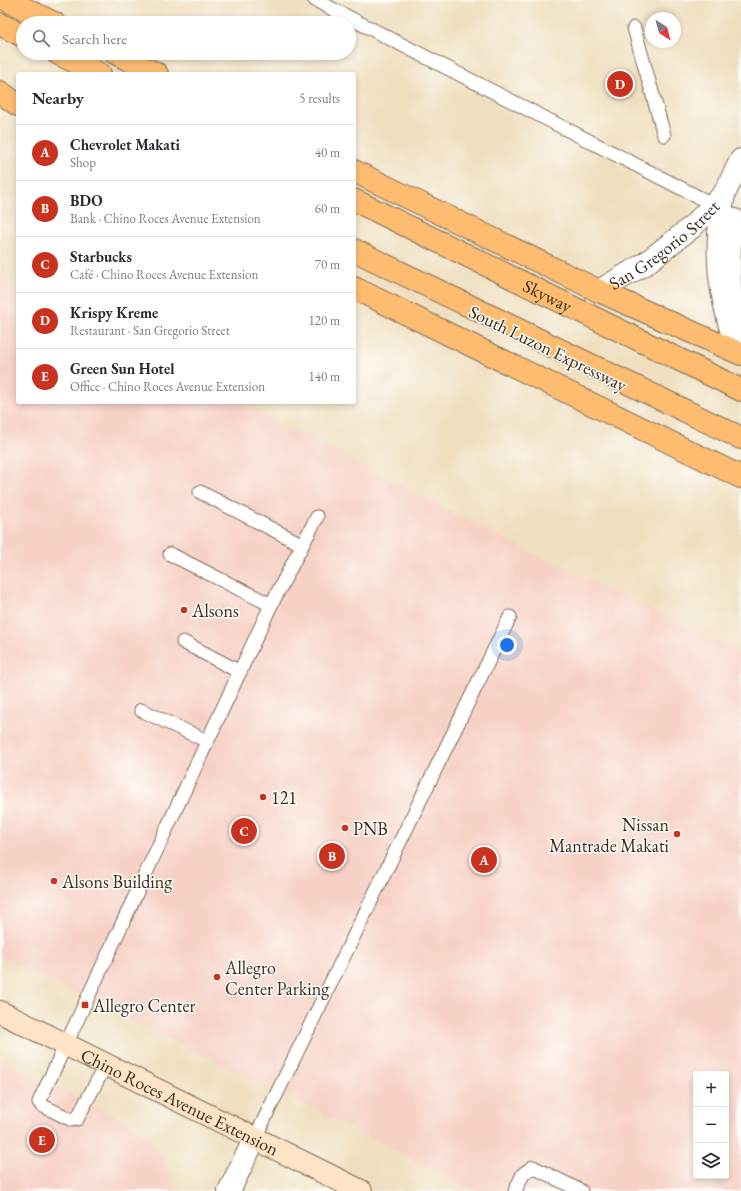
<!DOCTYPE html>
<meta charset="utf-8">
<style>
body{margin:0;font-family:"EB Garamond",serif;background:#f7f7f7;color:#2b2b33}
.controls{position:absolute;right:12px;bottom:12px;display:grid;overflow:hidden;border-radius:4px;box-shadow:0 2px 6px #0003}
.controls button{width:36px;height:36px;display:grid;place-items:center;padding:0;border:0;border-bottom:1px solid #e1e1e2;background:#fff;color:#2b2b33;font:20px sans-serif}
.compass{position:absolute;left:645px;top:12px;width:36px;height:36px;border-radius:50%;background:#fff;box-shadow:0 2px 6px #0003;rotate:144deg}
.you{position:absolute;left:507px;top:645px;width:14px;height:14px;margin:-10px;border:3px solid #fff;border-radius:50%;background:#1a73e8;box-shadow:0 0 0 6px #1a73e833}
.badge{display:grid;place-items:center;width:26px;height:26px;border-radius:50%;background:#c8321e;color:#fff;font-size:13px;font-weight:700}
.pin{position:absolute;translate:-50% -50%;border:2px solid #fff;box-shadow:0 1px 4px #0006}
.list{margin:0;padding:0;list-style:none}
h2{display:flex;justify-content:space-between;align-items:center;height:52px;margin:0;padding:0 16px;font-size:17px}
h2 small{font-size:13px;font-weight:400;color:#7c7c81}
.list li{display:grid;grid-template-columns:26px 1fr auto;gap:12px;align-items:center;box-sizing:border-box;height:56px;padding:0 16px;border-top:1px solid #e1e1e2}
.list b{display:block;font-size:15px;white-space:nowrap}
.list p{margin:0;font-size:13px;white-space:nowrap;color:#7c7c81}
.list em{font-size:13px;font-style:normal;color:#7c7c81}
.icon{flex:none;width:22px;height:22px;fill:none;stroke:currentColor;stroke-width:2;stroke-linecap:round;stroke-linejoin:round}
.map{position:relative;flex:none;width:741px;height:1191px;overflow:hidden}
.search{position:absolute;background:#fff;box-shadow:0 2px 6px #0003;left:16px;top:16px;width:340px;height:44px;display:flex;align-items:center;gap:10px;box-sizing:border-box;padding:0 14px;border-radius:22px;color:#7c7c81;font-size:15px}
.panel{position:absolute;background:#fff;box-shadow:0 2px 6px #0003;left:16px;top:72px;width:340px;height:332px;border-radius:4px}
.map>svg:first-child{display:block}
.built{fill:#f7d1c6;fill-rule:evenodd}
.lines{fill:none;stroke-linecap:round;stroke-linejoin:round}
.lane-casing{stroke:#7a6956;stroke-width:15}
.street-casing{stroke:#7a6956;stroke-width:24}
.secondary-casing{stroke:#7a6956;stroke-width:24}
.highway-casing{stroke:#7a6956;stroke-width:24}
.lane{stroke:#fff;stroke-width:13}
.street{stroke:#fff;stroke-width:22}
.secondary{stroke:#fee4c6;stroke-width:22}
.highway{stroke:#fdbc70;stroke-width:22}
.poi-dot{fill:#c8321e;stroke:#fdfcf7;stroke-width:1.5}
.labels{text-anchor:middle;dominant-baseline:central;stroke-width:3;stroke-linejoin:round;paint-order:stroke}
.street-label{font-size:18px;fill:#3b2a1e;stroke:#fdfcf7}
.poi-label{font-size:18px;fill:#3b2a1e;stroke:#fdfcf7;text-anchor:start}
</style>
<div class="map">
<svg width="741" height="1191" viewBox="0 0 741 1191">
<rect width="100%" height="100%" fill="#fdfcf7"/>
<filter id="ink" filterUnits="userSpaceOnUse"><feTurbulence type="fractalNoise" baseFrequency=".025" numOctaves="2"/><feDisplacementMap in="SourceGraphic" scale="8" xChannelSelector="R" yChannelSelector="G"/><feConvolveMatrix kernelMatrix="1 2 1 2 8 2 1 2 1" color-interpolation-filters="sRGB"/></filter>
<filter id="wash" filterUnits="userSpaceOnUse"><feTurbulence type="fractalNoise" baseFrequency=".012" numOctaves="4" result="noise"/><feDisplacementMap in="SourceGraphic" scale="16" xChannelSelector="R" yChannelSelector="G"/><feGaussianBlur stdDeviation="0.9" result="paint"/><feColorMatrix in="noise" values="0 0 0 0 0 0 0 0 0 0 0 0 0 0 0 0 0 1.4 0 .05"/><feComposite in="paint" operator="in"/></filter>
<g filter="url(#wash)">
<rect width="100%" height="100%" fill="#efdfbf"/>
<!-- built -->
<g class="built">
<path d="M0 280 18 290V402H237L521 547 741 653V1191H475L259 1082 106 1009 0 956ZM696 1074H726V1176H696Z"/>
<polygon points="0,1059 134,1127 155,1144 167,1165 174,1191 0,1191"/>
</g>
</g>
<g filter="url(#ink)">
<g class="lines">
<defs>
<g id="lane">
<polyline points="315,0 741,219"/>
<polyline points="634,28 664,135"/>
<path d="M737 216C733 254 732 289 741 326"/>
<polyline points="200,492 301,544"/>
<polyline points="170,554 271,605"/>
<polyline points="183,642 240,672"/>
<polyline points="141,710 207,741"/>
<polyline points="106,1064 77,1119 72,1120 41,1105 39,1102 271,605 317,517"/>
<polyline points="255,1138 510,617"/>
<polyline points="515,1191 523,1174 533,1167 581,1191"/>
</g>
<g id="street">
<path d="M724 194C713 252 719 296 738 352"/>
<path id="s1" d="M599 291 646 263 692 227 724 194 741 160"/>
<polyline points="229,1191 255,1138"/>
</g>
<g id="secondary">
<path id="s2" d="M0 1012 361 1191"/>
</g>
<g id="highway">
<polyline points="7,0 54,23"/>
<polyline points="0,24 23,36"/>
<polyline points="57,53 100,74"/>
<polyline points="115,53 157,74"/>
<polyline points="0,92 18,105"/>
<polyline points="354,171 599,291 741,354"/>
<path id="s3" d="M354 200 741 390"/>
<polyline points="354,250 741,438"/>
<polyline points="354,288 741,477"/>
</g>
</defs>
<!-- lane casing -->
<use href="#lane" class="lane-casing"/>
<!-- street casing -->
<use href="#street" class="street-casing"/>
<!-- secondary casing -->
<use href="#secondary" class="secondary-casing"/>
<!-- highway casing -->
<use href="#highway" class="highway-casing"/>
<!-- lane -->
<use href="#lane" class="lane"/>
<!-- street -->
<use href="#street" class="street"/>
<!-- secondary -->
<use href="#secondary" class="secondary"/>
<!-- highway -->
<use href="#highway" class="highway"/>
</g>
</g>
<!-- markers -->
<g class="poi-dot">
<circle cx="184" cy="610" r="4"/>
<circle cx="263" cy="797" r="4"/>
<circle cx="345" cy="828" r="4"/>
<circle cx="677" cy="834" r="4"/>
<circle cx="54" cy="881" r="4"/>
<circle cx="217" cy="977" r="4"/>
<rect x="81" y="1001" width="8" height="8" rx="2"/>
</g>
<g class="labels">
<!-- street labels -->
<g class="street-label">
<text stroke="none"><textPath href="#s1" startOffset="80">San Gregorio Street</textPath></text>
<text stroke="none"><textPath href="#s3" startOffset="216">Skyway</textPath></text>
<text transform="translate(548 348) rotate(26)">South Luzon Expressway</text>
<text stroke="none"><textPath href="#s2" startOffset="201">Chino Roces Avenue Extension</textPath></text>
</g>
<!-- poi labels -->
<g class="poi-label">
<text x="192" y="610">Alsons</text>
<text x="271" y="797">121</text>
<text x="669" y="824" text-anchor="end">Nissan<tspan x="669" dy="21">Mantrade Makati</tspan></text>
<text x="353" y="828">PNB</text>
<text x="62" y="881">Alsons Building</text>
<text x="225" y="967">Allegro<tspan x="225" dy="21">Center Parking</tspan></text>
<text x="93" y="1005">Allegro Center</text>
</g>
</g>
</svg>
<div class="controls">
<button>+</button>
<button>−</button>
<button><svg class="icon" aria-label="layers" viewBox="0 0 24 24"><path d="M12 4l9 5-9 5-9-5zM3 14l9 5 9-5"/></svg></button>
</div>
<svg class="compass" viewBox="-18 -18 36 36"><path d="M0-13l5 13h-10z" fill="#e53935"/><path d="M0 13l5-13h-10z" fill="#7c7c81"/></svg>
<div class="you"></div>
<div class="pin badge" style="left:484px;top:860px">A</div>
<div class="pin badge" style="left:332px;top:856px">B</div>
<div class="pin badge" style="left:244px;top:831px">C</div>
<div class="pin badge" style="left:620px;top:84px">D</div>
<div class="pin badge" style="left:42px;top:1140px">E</div>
<div class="search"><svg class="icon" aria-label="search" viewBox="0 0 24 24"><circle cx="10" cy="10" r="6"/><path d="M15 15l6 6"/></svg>Search here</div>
<section class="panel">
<h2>Nearby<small>5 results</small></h2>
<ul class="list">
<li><span class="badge">A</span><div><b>Chevrolet Makati</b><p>Shop</p></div><em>40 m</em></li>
<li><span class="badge">B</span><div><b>BDO</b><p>Bank · Chino Roces Avenue Extension</p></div><em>60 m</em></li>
<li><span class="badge">C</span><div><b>Starbucks</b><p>Café · Chino Roces Avenue Extension</p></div><em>70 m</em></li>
<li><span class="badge">D</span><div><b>Krispy Kreme</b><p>Restaurant · San Gregorio Street</p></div><em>120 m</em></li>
<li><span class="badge">E</span><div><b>Green Sun Hotel</b><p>Office · Chino Roces Avenue Extension</p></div><em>140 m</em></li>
</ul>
</section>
</div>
